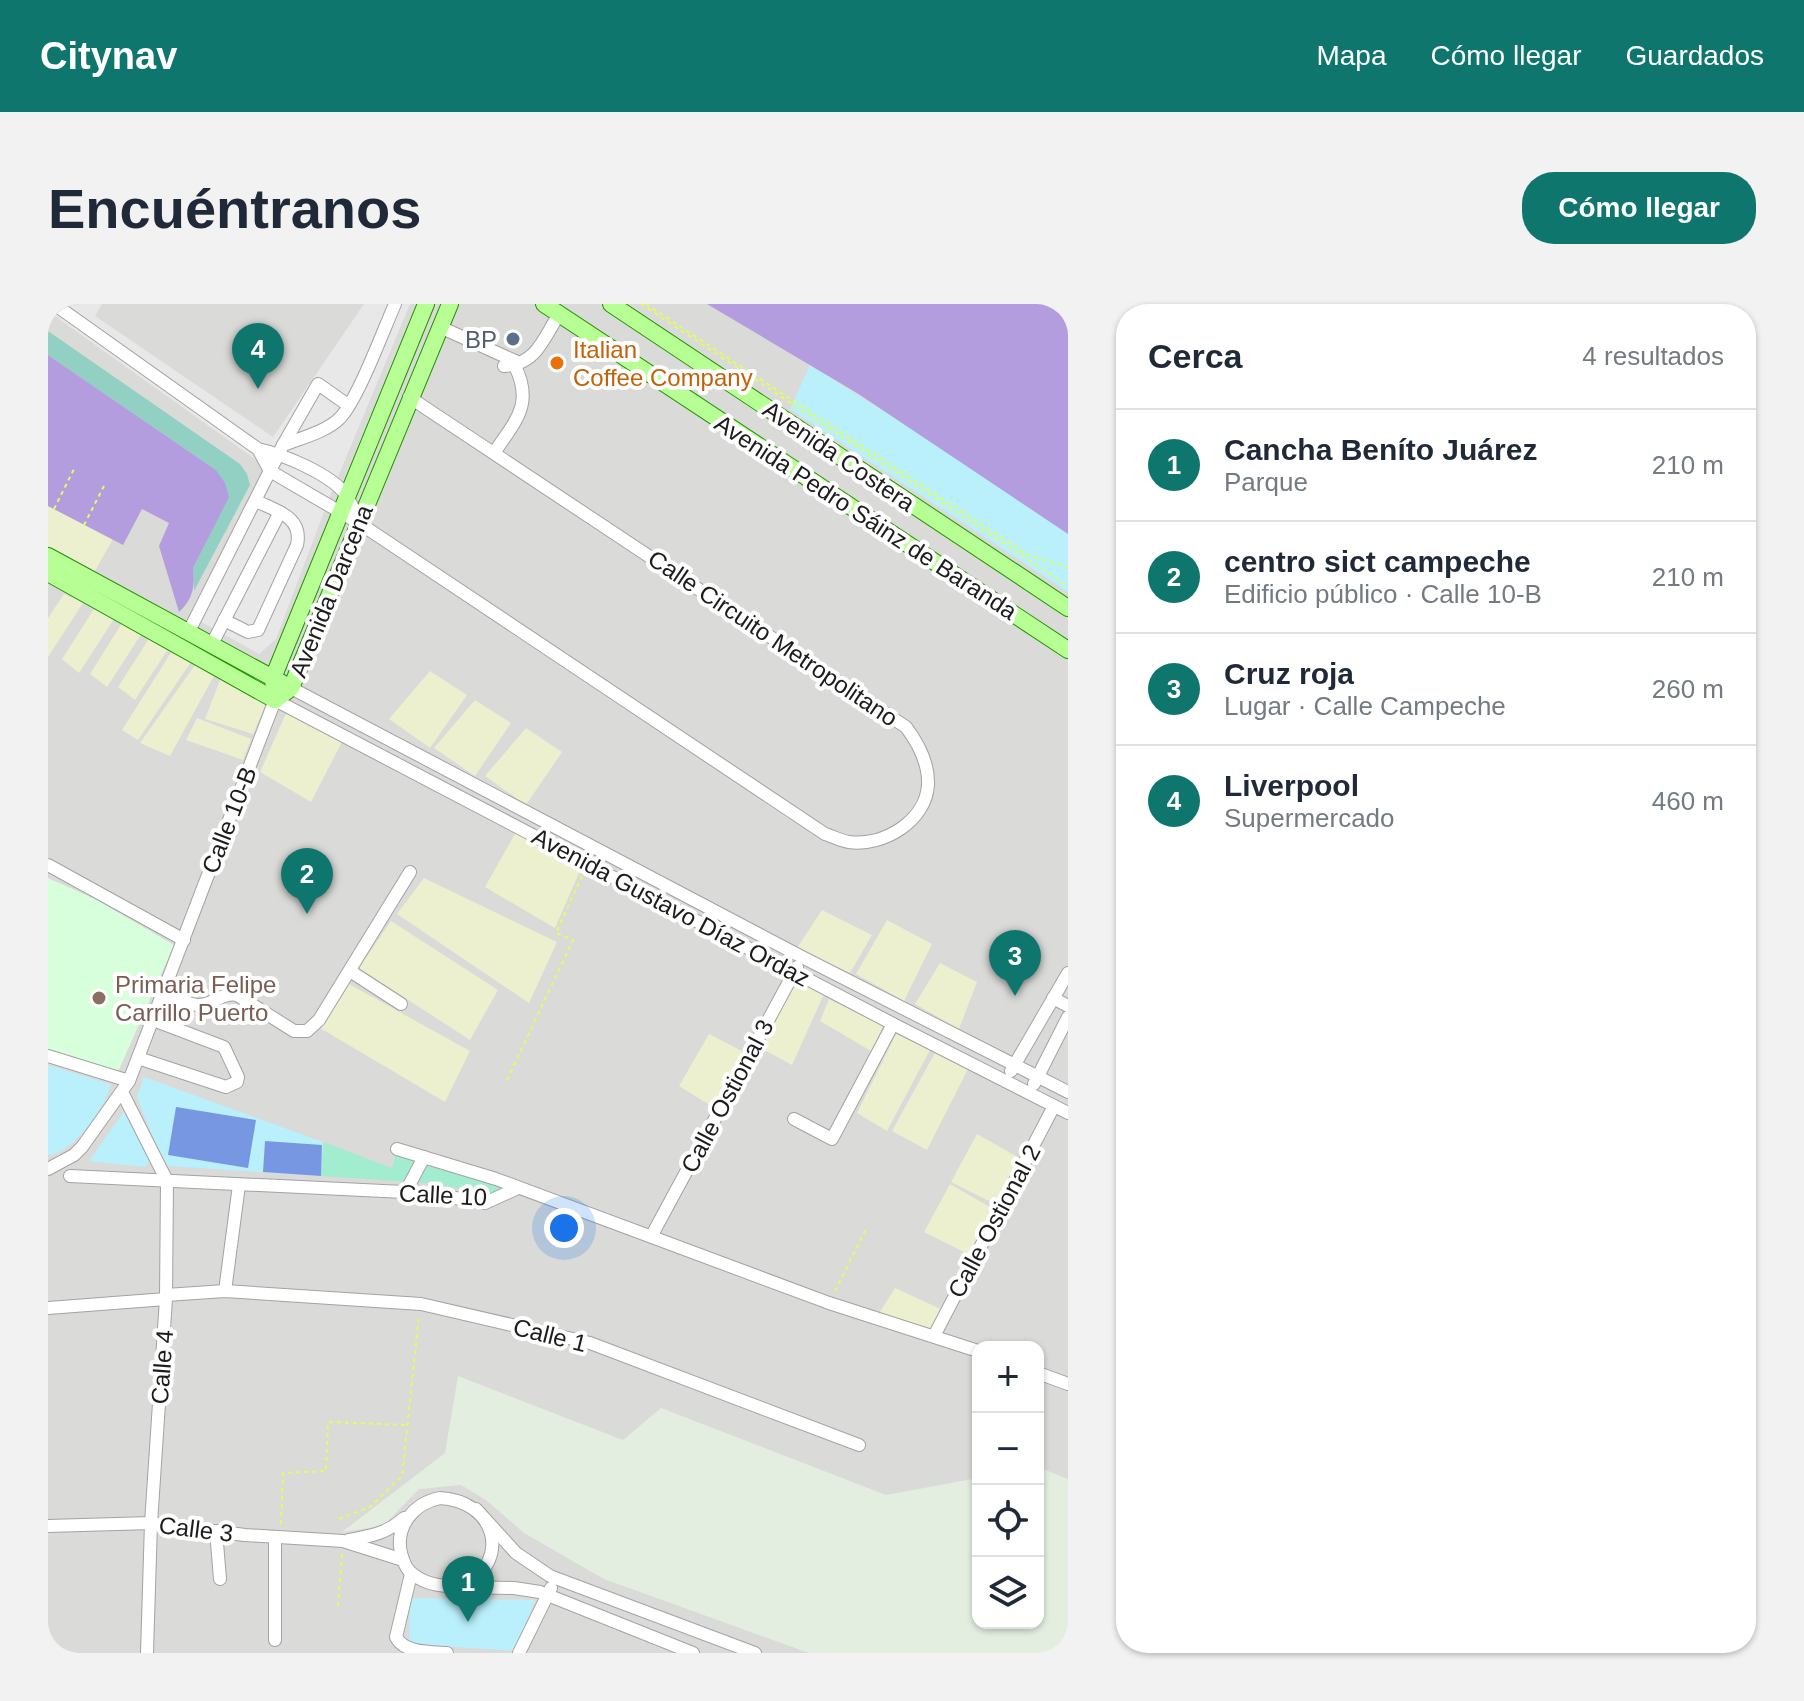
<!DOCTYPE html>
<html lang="es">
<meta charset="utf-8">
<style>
body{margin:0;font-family:Helvetica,sans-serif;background:#f2f2f3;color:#1f2937}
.controls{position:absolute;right:24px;bottom:24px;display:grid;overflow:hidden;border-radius:16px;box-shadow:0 2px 6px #0004}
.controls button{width:72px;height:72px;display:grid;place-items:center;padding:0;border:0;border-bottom:2px solid #e0e1e3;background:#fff;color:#1f2937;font:40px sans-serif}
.you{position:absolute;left:516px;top:924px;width:28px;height:28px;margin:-20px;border:6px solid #fff;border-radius:50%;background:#1a73e8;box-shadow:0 0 0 12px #1a73e833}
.badge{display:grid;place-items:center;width:52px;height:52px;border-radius:50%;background:#0f766e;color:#fff;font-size:26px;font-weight:700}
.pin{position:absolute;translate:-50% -66px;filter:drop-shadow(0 2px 4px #0008)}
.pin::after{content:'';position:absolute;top:42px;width:28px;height:24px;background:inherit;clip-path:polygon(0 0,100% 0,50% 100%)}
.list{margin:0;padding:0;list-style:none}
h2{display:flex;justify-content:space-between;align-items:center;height:104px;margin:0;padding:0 32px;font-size:34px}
h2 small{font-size:26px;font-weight:400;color:#747a83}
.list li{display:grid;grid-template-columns:52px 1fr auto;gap:24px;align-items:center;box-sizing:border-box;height:112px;padding:0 32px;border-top:2px solid #e0e1e3}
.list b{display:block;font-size:30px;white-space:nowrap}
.list p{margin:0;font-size:26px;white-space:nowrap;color:#747a83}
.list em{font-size:26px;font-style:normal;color:#747a83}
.icon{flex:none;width:44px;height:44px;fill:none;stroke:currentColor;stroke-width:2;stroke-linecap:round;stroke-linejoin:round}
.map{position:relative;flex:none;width:1020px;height:1349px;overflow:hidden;border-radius:32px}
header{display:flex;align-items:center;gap:48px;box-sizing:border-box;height:112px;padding:0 40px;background:#0f766e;color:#fff}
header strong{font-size:38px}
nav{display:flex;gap:44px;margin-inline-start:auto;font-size:28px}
.intro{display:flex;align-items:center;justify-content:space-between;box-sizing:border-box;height:192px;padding:0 48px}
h1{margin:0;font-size:56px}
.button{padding:20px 36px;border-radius:32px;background:#0f766e;color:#fff;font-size:28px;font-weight:700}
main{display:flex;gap:48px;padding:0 48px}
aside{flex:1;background:#fff;border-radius:32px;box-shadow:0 2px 6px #0004}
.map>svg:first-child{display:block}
.residential{fill:#dadad8}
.commercial{fill:#ecf0ce}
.education{fill:#d8ffdc}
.grass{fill:#a2eccf}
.forest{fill:#92d0c4}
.park{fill:#b9f0fc}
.pitch{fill:#7897e3}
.parking{fill:#e8e8e8}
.water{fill:#b39ddf}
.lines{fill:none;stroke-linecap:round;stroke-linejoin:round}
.minor-casing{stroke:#a3a3a3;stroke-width:14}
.major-casing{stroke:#229300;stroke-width:18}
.path{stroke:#dfff60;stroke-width:2;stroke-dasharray:4 4;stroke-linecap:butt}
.minor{stroke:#fff;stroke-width:12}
.major{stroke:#b7ff94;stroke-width:16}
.service-dot{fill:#5c6f8a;stroke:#fff;stroke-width:3}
.food-dot{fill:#e8710a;stroke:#fff;stroke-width:3}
.education-dot{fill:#8d6e63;stroke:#fff;stroke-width:3}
.labels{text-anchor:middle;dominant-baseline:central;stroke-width:8;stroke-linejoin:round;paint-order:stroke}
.service-label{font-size:24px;fill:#4e5e75;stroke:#fff;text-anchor:end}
.food-label{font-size:24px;fill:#c56008;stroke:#fff;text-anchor:start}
.street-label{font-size:24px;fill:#1c1c1c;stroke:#fff}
.education-label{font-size:24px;fill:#785e54;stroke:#fff;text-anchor:start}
</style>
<header>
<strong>Citynav</strong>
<nav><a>Mapa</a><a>Cómo llegar</a><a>Guardados</a></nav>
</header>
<div class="intro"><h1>Encuéntranos</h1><a class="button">Cómo llegar</a></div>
<main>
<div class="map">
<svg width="1020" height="1349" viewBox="0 0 1020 1349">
<rect width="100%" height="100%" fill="#e3eee0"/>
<!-- residential -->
<polygon class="residential" points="0,0 989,0 1020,20 1020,1175 990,1163 990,1043 930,1043 930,1174 838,1191 613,1104 575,1136 410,1072 397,1149 294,1228 335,1222 371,1185 413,1181 438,1196 476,1229 556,1275 761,1349 0,1349"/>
<!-- commercial -->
<g class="commercial">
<polygon points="0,202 65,235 47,267 0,242"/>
<polygon points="16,290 35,299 0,353 0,314"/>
<polygon points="46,305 66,315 31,369 14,355"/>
<polygon points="74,319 94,329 59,383 42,370"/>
<polygon points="102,333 122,342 87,396 70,383"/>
<polygon points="126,344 145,355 90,436 74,426"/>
<polygon points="149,358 167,370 122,452 92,439"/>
<polygon points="382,367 419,391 382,444 341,415"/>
<polygon points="174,371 219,397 205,430 157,415"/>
<polygon points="427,396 463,419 427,472 386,444"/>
<polygon points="239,407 295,436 263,498 212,468"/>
<polygon points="149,414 203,435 195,456 138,436"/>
<polygon points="478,424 514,448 478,501 437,472"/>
<polygon points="468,528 534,562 507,624 437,583"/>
<polygon points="376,574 509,638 481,699 349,610"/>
<polygon points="774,606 824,631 802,669 749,644"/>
<polygon points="839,616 884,640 856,697 808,670"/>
<polygon points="343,617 450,686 422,736 311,664"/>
<polygon points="892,659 929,678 911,725 867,700"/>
<polygon points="748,678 776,690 744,761 711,743"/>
<polygon points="301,680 422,747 397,798 272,724"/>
<polygon points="781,695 835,722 823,747 772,717"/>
<polygon points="661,730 698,749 668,805 631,782"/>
<polygon points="848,730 882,746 839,827 809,809"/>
<polygon points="888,747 920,765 879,846 844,827"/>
<polygon points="929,830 975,856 951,902 903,878"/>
<polygon points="902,880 947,906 924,952 876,928"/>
<polygon points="847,984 895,1006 884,1029 830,1011"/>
</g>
<!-- education -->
<polygon class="education" points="0,574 47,595 126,641 70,768 0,747"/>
<!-- grass -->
<polygon class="grass" points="275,838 344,864 348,850 458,882 446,890 379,879 273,872"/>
<!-- forest -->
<polygon class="forest" points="0,27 192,160 199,170 202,181 146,287 145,264 180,193 168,166 0,51"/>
<!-- park -->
<g class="park">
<polygon points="762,61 1020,222 1020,288 742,105"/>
<path d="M0 761 62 780C61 801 22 852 0 851Z"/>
<polygon points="96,773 275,838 273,872 119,862 107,840 89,793"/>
<polygon points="77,806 102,857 97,863 41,857"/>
<polygon points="362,1294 487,1296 469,1347 361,1340"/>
</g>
<!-- pitch -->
<g class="pitch">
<polygon points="128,803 208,816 200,864 120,851"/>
<polygon points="217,837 274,841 273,872 215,868"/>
</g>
<!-- parking -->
<polygon class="parking" points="0,0 54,0 47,12 225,133 316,0 362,0 282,192 228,335 211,350 141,311 218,163 0,7"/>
<!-- water -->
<g class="water">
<polygon points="659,0 1020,0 1020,230 809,89"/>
<path d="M0 51 168 166 177 179 181 193 145 264C147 283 145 295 131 308L111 242 121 219 94 205 75 241 0 202Z"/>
</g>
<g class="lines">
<defs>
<g id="minor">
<path d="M6 0 210 145 222 167 311 219 777 530C784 532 793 537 801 538 835 543 878 517 880 481 881 460 870 439 858 423L361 93"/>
<polyline points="392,23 467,57"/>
<path d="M467 57 456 62C488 61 496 34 511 10"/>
<polyline points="235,141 270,80 300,101"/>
<path d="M210 145C234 150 283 170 298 191 304 199 307 210 311 219"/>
<path d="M446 149C467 117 486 101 467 62"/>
<path d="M176 316 200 328 210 326 249 241C255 213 229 207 208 197"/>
<path d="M140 329 235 141C253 134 278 128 292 114 310 95 335 27 347 0"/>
<polyline points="163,342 232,208"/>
<polyline points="243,384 754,653 1020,788"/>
<polyline points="0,561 136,636"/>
<polyline points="302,667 353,700"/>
<path d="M116 688C126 693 138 700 149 701 164 702 173 688 189 691L246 727H259L271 716 362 568"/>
<polyline points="1005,694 1020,702"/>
<polyline points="0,752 81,777"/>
<polyline points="90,754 178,783 189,778 190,773 176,743 105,716"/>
<polyline points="963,767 1020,669"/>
<polyline points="986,780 1020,713"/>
<polyline points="74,788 119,877 118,995 103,1219 99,1349"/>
<polyline points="746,815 784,835 845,720"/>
<polyline points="349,845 448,875 781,999 930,1047"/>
<polyline points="0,865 26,851 34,843 81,777 227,396 845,720 1020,809"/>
<polyline points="22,872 377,889 437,899 470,884"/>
<polyline points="357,889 376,853"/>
<polyline points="604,931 749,663"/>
<polyline points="177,987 191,881"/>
<polyline points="118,991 177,987 373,1000 542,1039 811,1141"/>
<polyline points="0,1004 118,995"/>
<polyline points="886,1032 1006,802"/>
<polyline points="990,1069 1020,1080"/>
<path d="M392 1194C447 1197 465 1255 415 1283 397 1282 380 1282 366 1271 359 1267 355 1257 353 1249 347 1222 366 1199 392 1194Z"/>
<polyline points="428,1205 468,1249 502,1272 707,1349"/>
<polyline points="0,1222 103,1219 197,1231 295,1237 355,1256"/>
<polyline points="168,1227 172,1275"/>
<path d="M301 1236C322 1232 340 1229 356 1214"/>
<path d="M363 1270 348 1333C356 1349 381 1348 399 1349"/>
<polyline points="418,1283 466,1284 492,1288 645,1349"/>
<polyline points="227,1336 227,1233"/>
<polyline points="471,1349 503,1284"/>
</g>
<g id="major">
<polyline points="496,0 1020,346"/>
<polyline points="563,0 1020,304"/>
<polyline points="0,252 234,379"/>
<polyline points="0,269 227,396"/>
<polyline points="227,396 243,384 402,0"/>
<polyline points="227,396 225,374 378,0"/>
</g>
</defs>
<!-- minor casing -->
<use href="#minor" class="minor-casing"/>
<!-- major casing -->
<use href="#major" class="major-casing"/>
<!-- path -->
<g class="path">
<polyline points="593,0 1020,282"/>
<polyline points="598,0 980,251 1020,263"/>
<polyline points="6,205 27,163"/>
<polyline points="36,221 57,180"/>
<polyline points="459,776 525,636 508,629 534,572"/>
<polyline points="787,987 819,923"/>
<polyline points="291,1215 322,1203 354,1172 371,1012"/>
<polyline points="233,1220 235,1169 278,1167 280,1118 359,1121"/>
<polyline points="290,1302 294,1250"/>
</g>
<!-- minor -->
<use href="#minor" class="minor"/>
<!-- major -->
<use href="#major" class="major"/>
</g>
<!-- markers -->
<circle class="service-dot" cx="465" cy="35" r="8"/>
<circle class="food-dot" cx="509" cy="59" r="8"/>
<circle class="education-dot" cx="51" cy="694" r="8"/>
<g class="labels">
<!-- service labels -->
<g class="service-label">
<text x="449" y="35">BP</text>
</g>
<!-- food labels -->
<g class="food-label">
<text x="525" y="45">Italian<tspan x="525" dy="28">Coffee Company</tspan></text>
</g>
<!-- street labels -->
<g class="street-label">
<text transform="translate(791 152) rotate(34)">Avenida Costera</text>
<text transform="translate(818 213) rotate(33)">Avenida Pedro Sáinz de Baranda</text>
<text transform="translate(283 287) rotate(-68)">Avenida Darcena</text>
<text transform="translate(725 334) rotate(34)">Calle Circuito Metropolitano</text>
<text transform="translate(181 516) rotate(-69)">Calle 10-B</text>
<text transform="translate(623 603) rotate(28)">Avenida Gustavo Díaz Ordaz</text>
<text transform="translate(679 792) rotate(-62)">Calle Ostional 3</text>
<text transform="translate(395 891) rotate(3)">Calle 10</text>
<text transform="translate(946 917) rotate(-62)">Calle Ostional 2</text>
<text transform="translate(502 1031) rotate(14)">Calle 1</text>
<text transform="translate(114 1063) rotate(-86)">Calle 4</text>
<text transform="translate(148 1225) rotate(7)">Calle 3</text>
</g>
<!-- education labels -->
<g class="education-label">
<text x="67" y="680">Primaria Felipe<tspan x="67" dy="28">Carrillo Puerto</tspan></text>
</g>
</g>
</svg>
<div class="controls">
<button>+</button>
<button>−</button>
<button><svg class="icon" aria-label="locate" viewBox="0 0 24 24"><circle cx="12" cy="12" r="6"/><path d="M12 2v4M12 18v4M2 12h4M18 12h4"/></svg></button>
<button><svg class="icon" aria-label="layers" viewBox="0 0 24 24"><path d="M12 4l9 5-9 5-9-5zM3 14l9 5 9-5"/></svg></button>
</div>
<div class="you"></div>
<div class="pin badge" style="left:420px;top:1318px">1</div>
<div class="pin badge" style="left:259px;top:610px">2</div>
<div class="pin badge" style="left:967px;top:692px">3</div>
<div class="pin badge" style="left:210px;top:85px">4</div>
</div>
<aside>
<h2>Cerca<small>4 resultados</small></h2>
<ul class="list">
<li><span class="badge">1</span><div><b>Cancha Beníto Juárez</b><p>Parque</p></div><em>210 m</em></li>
<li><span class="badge">2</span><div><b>centro sict campeche</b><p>Edificio público · Calle 10-B</p></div><em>210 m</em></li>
<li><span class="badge">3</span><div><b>Cruz roja</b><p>Lugar · Calle Campeche</p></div><em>260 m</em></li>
<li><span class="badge">4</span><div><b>Liverpool</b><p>Supermercado</p></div><em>460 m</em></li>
</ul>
</aside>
</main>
